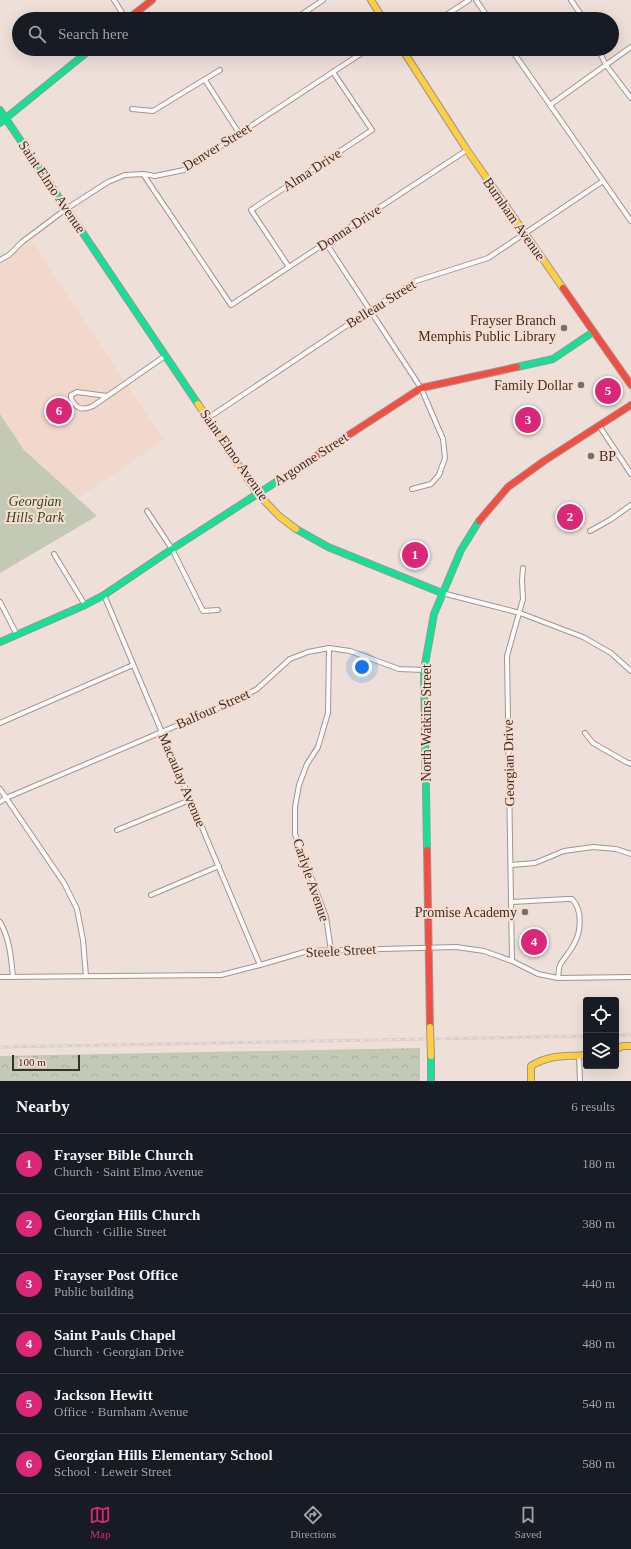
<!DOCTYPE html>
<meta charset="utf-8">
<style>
body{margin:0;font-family:Georgia,serif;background:#20242c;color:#f1f3f6}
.controls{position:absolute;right:12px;bottom:12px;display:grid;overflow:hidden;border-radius:4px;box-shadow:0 4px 16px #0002}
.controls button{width:36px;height:36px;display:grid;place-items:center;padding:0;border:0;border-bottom:1px solid #363941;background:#171b24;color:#f1f3f6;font:20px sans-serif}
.scale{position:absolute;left:12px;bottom:10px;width:68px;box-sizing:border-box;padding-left:4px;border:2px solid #3a302b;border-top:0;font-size:11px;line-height:14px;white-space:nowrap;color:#3a302b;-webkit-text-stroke:3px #f7dccf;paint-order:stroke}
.you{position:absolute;left:362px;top:667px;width:14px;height:14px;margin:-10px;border:3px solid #fff;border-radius:50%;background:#1a73e8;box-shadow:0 0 0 6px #1a73e833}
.badge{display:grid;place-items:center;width:26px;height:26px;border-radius:50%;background:#db2777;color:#fff;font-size:13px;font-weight:700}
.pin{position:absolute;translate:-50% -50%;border:2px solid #fff;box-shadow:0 1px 4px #0006}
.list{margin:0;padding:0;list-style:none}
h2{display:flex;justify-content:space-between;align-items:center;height:52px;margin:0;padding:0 16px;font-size:17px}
h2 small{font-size:13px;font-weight:400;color:#9ea1a6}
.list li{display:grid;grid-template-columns:26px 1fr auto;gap:12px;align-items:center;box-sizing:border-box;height:60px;padding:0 16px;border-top:1px solid #363941}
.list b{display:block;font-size:15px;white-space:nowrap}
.list p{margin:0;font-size:13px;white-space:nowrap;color:#9ea1a6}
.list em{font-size:13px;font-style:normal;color:#9ea1a6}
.icon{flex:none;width:22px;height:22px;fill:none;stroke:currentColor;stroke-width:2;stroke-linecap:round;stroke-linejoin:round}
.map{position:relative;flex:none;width:631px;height:1081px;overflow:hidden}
.search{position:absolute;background:#171b24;box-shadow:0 4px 16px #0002;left:12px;right:12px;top:12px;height:44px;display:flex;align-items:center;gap:10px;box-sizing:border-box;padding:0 14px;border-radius:22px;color:#9ea1a6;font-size:15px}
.sheet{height:412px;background:#171b24}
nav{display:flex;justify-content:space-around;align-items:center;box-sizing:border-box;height:56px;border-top:1px solid #363941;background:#171b24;font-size:11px;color:#9ea1a6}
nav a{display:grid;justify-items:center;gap:2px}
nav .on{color:#db2777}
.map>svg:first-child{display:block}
.built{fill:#f2d8cc}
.green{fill:#c4c9b6}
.forest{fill:url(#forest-crowns)}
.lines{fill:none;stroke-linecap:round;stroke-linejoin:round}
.street-casing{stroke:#a0958f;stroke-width:6}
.fast-casing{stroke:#a0958f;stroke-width:8}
.slow-casing{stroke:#a0958f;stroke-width:8}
.jam-casing{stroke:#a0958f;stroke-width:8}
.street{stroke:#fcfaf9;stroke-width:4}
.fast{stroke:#16e098;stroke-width:6}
.slow{stroke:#ffcf43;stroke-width:6}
.jam{stroke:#f24e42;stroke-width:6}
.rail-casing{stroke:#d4d1cf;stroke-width:3}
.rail{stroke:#f7dccf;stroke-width:1.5;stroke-dasharray:4.5;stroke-linecap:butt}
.slow-bridge-casing{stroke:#a0958f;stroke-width:8;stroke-linecap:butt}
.slow-bridge{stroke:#ffcf43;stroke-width:6}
.poi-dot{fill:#796e68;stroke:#f7dccf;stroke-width:1.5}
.labels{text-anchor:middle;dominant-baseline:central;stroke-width:4;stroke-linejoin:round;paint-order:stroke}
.street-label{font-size:14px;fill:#3a302b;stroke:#f7dccf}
.poi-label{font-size:14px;fill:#3a302b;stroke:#f7dccf;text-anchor:end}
.park-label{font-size:14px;font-style:italic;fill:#2c4d1f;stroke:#f7dccf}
</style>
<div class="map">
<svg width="631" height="1081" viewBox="0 0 631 1081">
<defs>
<pattern id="forest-crowns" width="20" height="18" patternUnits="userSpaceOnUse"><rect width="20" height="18" fill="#c4c9b6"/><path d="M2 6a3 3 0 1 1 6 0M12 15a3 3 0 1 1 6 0" fill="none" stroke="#a9ad9d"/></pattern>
</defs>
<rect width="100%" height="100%" fill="#eee0d8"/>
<!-- built -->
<polygon class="built" points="32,241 164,440 78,498 24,450 0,414 0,263"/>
<!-- green -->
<polygon class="green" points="0,414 24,450 97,516 0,573"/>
<!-- forest -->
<polygon class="forest" points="420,1048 420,1081 0,1081 0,1056"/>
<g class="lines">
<defs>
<g id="street">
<polyline points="114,0 126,19"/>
<polyline points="476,0 489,19"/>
<polyline points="571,0 584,19"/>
<polyline points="295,19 323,0"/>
<polyline points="440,19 469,0"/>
<polyline points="511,49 631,221"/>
<polyline points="598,49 606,65 631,98"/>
<polyline points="205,80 239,133"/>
<polyline points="550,105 631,47"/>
<polyline points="132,109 153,111 220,70"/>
<polyline points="143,174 231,305 467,150"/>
<polyline points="326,243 421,388 443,439 445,458 439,475 431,484 412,489"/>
<polyline points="0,260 9,255 22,242 66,209 108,182 125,175 143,174 155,176 184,170 368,49"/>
<polyline points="289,267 251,210 372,130 333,72"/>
<path d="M107 396 77 392 71 395V398C76 409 82 411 93 406L165 356"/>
<polyline points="208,418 370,310 416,281 488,258 603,181"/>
<polyline points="600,427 631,474"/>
<polyline points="147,511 172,549 203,611 218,610"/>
<polyline points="590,531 610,520 631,505"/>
<polyline points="54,554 85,605"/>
<polyline points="442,593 520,613 583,637 611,653 631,671"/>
<polyline points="104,595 260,965"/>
<polyline points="0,602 17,635"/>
<polyline points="329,648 328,713 318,747 307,764 299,785 295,807 295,834 326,917 331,951"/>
<polyline points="0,723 133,665"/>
<polyline points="585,733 593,743 626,762 631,764"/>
<polyline points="0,789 64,883 77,909 83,940 86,976"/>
<polyline points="0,802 6,798 237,700 257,689 290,659 308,652 329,648 350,651 399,669 424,670"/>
<polyline points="117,830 190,800"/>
<polyline points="511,865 535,863 564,851 593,847 616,849 631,854"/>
<polyline points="151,895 219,866"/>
<path d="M512 902 567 899H572C583 910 581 932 574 944 570 952 564 958 560 965 558 969 559 974 558 978"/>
<path d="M0 922C10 939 11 958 13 977"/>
<polyline points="512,961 507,656 523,599 522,581 523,568"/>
<polyline points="0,977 221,975 260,965 308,951 456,947 484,951 512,961 538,974 558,978 631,977"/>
<polyline points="579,1056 580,1081"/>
</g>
<g id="fast">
<polyline points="0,110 198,404"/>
<polyline points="0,123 91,49"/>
<polyline points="517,367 553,359 593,332"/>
<polyline points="296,529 328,547 442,593"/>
<polyline points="0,642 85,605 104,595 172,549 307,462"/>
<polyline points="427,850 424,670 434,614 461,550 479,521"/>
<polyline points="431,1056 431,1081"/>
</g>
<g id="slow">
<polyline points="371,0 383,19"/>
<polyline points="402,49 467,150 563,288"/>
<polyline points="198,404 257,493 279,516 296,529"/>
<polyline points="616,1049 623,1046 631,1046"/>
<path d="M531 1081V1066C550 1054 565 1057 586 1055"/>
</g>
<g id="jam">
<polyline points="128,19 152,0"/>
<polyline points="563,288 631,385"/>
<polyline points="307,462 421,388 517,367"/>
<polyline points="479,521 508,487 544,461 631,405"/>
<polyline points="427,850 430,1027"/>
</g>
</defs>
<!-- street casing -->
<use href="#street" class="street-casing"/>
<!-- fast casing -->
<use href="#fast" class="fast-casing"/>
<!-- slow casing -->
<use href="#slow" class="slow-casing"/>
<!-- jam casing -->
<use href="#jam" class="jam-casing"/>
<!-- street -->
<use href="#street" class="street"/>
<!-- fast -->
<use href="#fast" class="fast"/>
<!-- slow -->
<use href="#slow" class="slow"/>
<!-- jam -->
<use href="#jam" class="jam"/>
<defs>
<g id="rail">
<polyline points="616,1035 631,1035"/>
<polyline points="0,1047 586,1036"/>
</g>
</defs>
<!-- rail casing -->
<use href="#rail" class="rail-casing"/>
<!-- rail -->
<use href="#rail" class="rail"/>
<defs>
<polyline id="slow-bridge" points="430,1027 431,1056"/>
</defs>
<!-- slow-bridge casing -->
<use href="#slow-bridge" class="slow-bridge-casing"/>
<!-- slow-bridge -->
<use href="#slow-bridge" class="slow-bridge"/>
</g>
<!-- markers -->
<g class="poi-dot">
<circle cx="564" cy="328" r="4"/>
<circle cx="581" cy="385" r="4"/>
<circle cx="591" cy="456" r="4"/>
<circle cx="525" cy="912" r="4"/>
</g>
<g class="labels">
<!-- street labels -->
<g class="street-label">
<text transform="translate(217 147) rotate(-32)">Denver Street</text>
<text transform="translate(312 170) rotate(-33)">Alma Drive</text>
<text transform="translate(52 187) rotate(56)">Saint Elmo Avenue</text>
<text transform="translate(514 219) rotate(55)">Burnham Avenue</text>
<text transform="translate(349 228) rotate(-33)">Donna Drive</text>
<text transform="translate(381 304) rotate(-32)">Belleau Street</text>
<text transform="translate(234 455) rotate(55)">Saint Elmo Avenue</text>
<text transform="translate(311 459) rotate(-33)">Argonne Street</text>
<text transform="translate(213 709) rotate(-24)">Balfour Street</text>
<text transform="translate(426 723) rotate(-90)">North Watkins Street</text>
<text transform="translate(509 763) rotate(-91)">Georgian Drive</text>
<text transform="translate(182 780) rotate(67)">Macaulay Avenue</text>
<text transform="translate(311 880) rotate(71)">Carlyle Avenue</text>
<text transform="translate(341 951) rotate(-3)">Steele Street</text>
</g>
<!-- poi labels -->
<g class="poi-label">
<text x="556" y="320">Frayser Branch<tspan x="556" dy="16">Memphis Public Library</tspan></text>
<text x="573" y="385">Family Dollar</text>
<text x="599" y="456" text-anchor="start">BP</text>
<text x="517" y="912">Promise Academy</text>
</g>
<!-- park labels -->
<g class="park-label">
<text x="35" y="501">Georgian<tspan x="35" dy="16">Hills Park</tspan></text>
</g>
</g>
</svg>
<div class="controls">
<button><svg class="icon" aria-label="locate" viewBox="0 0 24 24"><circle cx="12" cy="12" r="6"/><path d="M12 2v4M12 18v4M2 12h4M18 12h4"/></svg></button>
<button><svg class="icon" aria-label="layers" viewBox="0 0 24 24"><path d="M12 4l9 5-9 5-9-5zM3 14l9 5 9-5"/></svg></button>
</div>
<div class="scale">100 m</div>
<div class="you"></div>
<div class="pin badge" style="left:415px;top:555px">1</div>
<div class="pin badge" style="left:570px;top:517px">2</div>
<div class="pin badge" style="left:528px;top:420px">3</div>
<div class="pin badge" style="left:534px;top:942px">4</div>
<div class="pin badge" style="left:608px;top:391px">5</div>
<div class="pin badge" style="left:59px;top:411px">6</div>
<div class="search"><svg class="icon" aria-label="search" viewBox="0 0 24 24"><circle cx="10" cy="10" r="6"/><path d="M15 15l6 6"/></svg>Search here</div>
</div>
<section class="sheet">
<h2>Nearby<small>6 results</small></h2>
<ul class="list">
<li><span class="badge">1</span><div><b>Frayser Bible Church</b><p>Church · Saint Elmo Avenue</p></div><em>180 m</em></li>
<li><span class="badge">2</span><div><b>Georgian Hills Church</b><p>Church · Gillie Street</p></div><em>380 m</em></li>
<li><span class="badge">3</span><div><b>Frayser Post Office</b><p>Public building</p></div><em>440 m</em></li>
<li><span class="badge">4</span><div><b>Saint Pauls Chapel</b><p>Church · Georgian Drive</p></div><em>480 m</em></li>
<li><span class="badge">5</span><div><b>Jackson Hewitt</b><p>Office · Burnham Avenue</p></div><em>540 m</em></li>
<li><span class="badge">6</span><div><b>Georgian Hills Elementary School</b><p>School · Leweir Street</p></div><em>580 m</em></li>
</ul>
</section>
<nav>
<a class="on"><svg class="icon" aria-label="map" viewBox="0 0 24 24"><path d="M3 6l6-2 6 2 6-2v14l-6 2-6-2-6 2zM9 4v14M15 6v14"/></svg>Map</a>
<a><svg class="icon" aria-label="directions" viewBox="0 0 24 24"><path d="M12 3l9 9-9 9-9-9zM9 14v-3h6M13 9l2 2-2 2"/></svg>Directions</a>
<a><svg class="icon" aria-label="saved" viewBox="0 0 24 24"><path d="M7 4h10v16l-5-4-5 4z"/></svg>Saved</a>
</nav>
